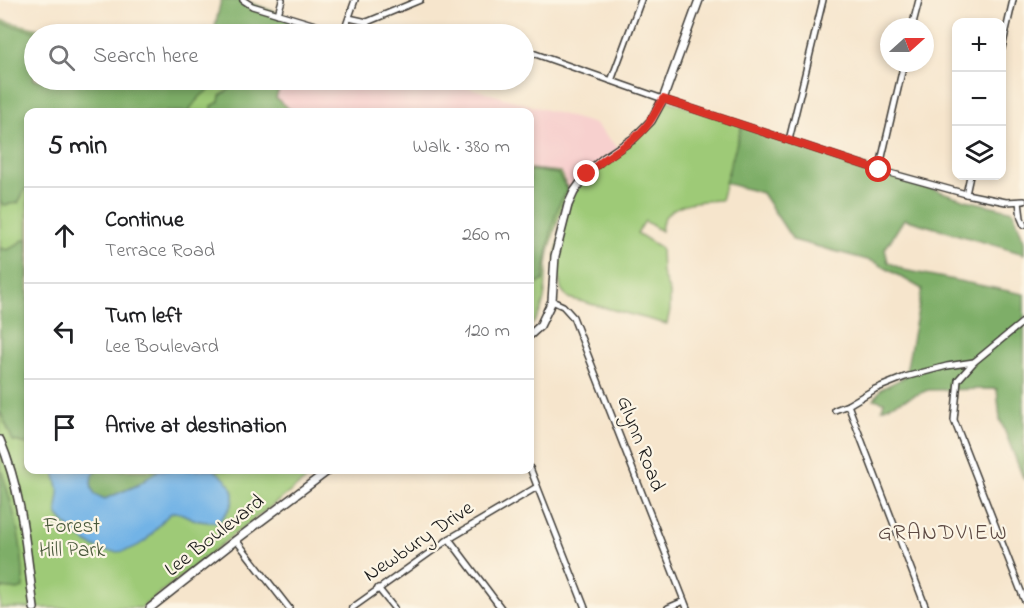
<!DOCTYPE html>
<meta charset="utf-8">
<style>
body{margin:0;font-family:"Indie Flower",sans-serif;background:#f2f2f2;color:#202124}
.controls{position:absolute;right:18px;top:18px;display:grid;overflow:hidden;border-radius:12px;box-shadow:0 3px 9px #0003}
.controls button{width:54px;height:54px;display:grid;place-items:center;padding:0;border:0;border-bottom:2px solid #e0e0e0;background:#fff;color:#202124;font:30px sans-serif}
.compass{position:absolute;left:880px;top:18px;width:54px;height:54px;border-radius:50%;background:#fff;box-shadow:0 3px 9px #0003;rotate:69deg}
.stop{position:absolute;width:18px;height:18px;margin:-14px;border:4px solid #d93025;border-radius:50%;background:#fff}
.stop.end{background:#d93025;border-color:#fff;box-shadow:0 2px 6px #0008}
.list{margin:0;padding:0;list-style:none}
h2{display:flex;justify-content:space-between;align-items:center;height:78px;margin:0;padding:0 24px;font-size:26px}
h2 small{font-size:20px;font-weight:400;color:#757577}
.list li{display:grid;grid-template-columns:39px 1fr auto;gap:18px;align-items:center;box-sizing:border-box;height:96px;padding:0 24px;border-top:2px solid #e0e0e0}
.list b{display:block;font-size:22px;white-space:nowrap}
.list p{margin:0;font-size:20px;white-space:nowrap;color:#757577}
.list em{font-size:20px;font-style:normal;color:#757577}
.icon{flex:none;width:33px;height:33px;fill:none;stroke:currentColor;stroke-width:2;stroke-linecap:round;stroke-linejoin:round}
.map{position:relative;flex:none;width:1024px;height:608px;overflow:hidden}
.search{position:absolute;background:#fff;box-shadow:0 3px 9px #0003;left:24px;top:24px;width:510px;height:66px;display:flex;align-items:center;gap:15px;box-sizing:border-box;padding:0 21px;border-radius:33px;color:#757577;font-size:22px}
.panel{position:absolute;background:#fff;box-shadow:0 3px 9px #0003;left:24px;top:108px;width:510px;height:366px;border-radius:12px}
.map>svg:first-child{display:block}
.built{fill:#f7d0ce}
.green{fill:#9eca77;stroke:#5d734a;stroke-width:1.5}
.forest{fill:#7eae68;stroke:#4d6542;stroke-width:1.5}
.water{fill:#72b3e6;stroke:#476881;stroke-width:1.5}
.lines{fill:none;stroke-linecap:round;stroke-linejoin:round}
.minor-casing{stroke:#3d3a36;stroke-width:8}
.tertiary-casing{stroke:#3d3a36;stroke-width:10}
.minor{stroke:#fff;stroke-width:5}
.tertiary{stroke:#fff;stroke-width:7}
.route{stroke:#d93025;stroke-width:8}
.labels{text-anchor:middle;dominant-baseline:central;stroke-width:4.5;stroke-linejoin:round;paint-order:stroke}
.street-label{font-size:21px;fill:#1c1c1c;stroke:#fcf5e5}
.park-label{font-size:21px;fill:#4a593c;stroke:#fcf5e5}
.neighbourhood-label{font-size:22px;letter-spacing:1.5px;fill:#5c4943;stroke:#fcf5e5}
</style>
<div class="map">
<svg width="1024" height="608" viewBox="0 0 1024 608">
<rect width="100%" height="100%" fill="#fcf5e5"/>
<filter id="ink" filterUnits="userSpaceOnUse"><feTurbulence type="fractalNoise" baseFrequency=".0167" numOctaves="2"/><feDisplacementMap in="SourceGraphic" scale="12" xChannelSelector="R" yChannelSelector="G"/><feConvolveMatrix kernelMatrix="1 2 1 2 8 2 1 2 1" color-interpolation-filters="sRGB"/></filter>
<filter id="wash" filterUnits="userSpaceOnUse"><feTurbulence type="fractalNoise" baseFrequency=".008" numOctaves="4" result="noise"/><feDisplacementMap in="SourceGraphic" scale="24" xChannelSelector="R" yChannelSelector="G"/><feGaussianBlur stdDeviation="1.35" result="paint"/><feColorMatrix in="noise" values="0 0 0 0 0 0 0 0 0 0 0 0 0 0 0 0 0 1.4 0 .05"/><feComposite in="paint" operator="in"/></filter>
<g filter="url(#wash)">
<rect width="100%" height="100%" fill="#f6e5cc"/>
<!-- built -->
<polygon class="built" points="282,80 457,80 456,84 595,124 619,149 574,192 569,190 560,172 530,169 530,112 297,112 289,109 276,98"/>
<!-- green -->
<g class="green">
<polygon points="0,20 60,34 34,34 34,80 266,80 270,96 291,112 28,112 28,470 319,470 232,536 141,608 0,608"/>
<path d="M663 99 742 125 721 200C702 201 677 201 665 217 662 221 662 227 661 231L645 221 637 233 661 248 662 273 670 293V310L667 324 568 298 561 289 555 256 568 205 581 181 642 131Z"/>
<path d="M530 169 560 172 569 190C561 209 554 231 549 252 543 280 551 304 530 327Z"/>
</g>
<!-- forest -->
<g class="forest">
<polygon points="221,0 243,0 300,21 296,34 200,34 204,29 214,31"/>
<path d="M0 23 48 34H34V80H282L276 98 289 109 297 112H212V106L219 102 220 96 230 89 223 84C206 89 198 97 188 112H28V188L25 190 18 203 4 205 0 201Z"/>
<polygon points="742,125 966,200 1013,211 1024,241 1024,254 904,219 885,249 888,262 904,270 1024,294 1024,480 1000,419 997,389 928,390 882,409 884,402 874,399 881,389 905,377 922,289 875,262 793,240 762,193 725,183"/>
<path d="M530 170 558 174 568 190C553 205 546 259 543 281L538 283 533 280H530Z"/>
<polygon points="25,239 28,239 28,444 13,441 0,411 0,248 8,250"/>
<path d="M0 466C12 504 25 547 23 588L18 590 2 588 0 591Z"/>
<path d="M97 470H159L138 485 105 499 95 495C90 486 89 477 97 470Z"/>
</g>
<!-- water -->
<path class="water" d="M54 470H97C89 477 90 486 95 495L105 499 138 485 159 470H214C229 480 241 494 227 512 224 516 220 520 218 523 212 520 207 523 200 521 191 520 183 512 174 512 166 513 153 535 145 541 117 562 89 550 67 526 65 522 60 519 58 515 55 508 59 500 59 492 58 485 55 477 54 470Z"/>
</g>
<g filter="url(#ink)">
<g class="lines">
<defs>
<g id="minor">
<polyline points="243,0 252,6 345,34"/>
<polyline points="278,14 282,0"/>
<polyline points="349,18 367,22 420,0"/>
<polyline points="912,27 919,0"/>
<polyline points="343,34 355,0"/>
<polyline points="364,34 367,22"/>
<polyline points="1002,48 1013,0"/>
<polyline points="524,50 663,99 879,170 966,194 1006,202 1024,201"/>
<polyline points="611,81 641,0"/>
<polyline points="789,140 823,0"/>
<polyline points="879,170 904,63"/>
<polyline points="966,194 970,176"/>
<polyline points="1019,202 1021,218 1024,225"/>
<polyline points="552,301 563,306 573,317 687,608"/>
<polyline points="974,362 958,380 954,420 1024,599"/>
<polyline points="848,405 926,608"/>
<polyline points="835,410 848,405 875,389 905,377 947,366 974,362 1024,321"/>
<polyline points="530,468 585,608"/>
<polyline points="449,539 501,608"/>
<polyline points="236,540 289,608"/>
<polyline points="378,588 394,608"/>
<polyline points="352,608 449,539 537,487"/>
<polyline points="668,608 684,601"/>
</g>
<g id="tertiary">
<polyline points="530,335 540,326 552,301 555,256 568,205 574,192 589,171 603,159 633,139 651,121 663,99 699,0"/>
<path d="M0 440C23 495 26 550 34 608"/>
<polyline points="150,608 236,540 329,470"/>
</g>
</defs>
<!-- minor casing -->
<use href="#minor" class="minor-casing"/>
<!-- tertiary casing -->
<use href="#tertiary" class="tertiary-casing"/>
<!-- minor -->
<use href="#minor" class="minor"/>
<!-- tertiary -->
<use href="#tertiary" class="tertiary"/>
</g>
</g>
<g class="lines" filter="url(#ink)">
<!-- route -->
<path class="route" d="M587 174C601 160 617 152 632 140 647 129 654 115 663 99L879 170"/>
</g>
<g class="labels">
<!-- street labels -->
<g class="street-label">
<text transform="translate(640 444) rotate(69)">Glynn Road</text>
<text transform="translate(215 536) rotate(-38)">Lee Boulevard</text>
<text transform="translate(419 542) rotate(-34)">Newbury Drive</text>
</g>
<!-- park labels -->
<g class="park-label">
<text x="72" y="527">Forest<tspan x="72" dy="24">Hill Park</tspan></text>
</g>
<!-- neighbourhood labels -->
<g class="neighbourhood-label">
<text x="943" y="534">GRANDVIEW</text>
</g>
</g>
</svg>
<div class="controls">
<button>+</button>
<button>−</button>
<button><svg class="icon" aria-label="layers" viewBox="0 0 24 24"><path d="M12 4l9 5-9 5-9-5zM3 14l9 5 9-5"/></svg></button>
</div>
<svg class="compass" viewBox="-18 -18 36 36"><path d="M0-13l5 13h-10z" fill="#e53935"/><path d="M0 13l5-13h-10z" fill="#757577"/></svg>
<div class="stop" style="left:879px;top:170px"></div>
<div class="stop end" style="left:587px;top:174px"></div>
<div class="search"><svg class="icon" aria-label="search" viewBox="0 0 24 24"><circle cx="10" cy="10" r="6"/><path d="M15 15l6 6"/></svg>Search here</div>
<section class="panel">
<h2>5 min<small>Walk · 380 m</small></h2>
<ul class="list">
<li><svg class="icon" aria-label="ahead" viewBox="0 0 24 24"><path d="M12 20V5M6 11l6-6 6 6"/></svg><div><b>Continue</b><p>Terrace Road</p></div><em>260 m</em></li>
<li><svg class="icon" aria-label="left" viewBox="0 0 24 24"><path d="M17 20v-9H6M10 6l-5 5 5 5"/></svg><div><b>Turn left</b><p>Lee Boulevard</p></div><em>120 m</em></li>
<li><svg class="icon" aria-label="arrive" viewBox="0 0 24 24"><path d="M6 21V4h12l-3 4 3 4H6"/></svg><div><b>Arrive at destination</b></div></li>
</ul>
</section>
</div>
